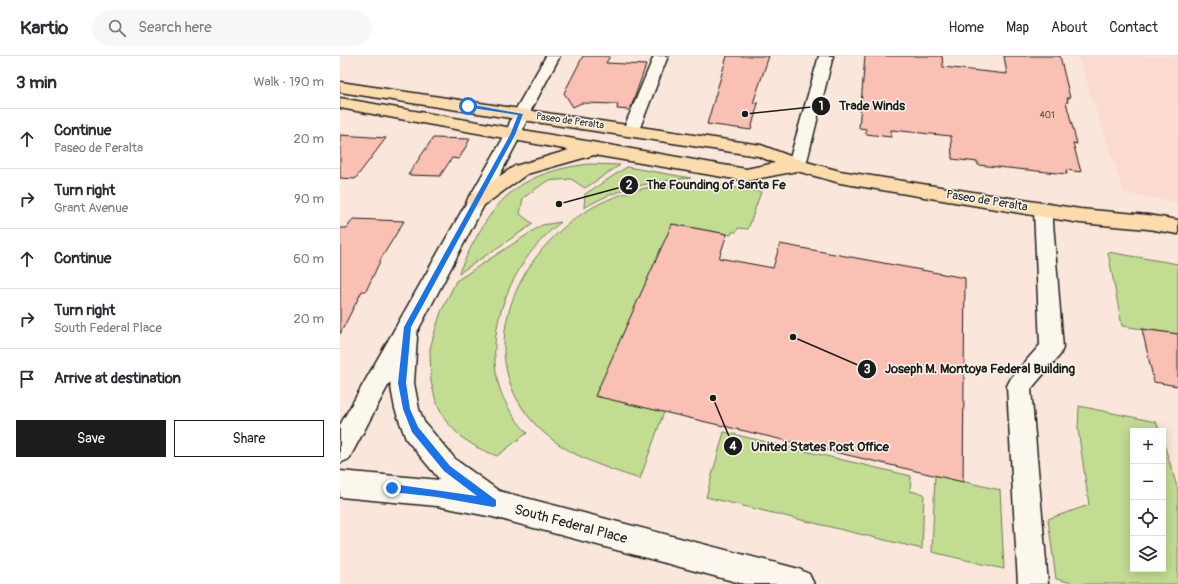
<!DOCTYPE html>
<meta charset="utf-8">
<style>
body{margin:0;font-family:Pangolin,sans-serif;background:#f7f7f7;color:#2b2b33}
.controls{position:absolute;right:12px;bottom:12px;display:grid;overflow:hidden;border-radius:0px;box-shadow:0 2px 10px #0003}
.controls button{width:36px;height:36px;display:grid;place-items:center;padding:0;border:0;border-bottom:1px solid #e1e1e2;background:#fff;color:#2b2b33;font:20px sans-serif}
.stop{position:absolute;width:12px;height:12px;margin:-9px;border:3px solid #1a73e8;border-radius:50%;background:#fff}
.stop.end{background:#1a73e8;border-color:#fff;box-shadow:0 1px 4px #0008}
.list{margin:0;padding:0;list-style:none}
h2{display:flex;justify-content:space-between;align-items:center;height:52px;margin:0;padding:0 16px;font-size:17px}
h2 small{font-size:13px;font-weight:400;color:#7c7c81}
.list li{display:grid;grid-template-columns:26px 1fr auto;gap:12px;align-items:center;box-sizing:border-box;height:60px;padding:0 16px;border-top:1px solid #e1e1e2}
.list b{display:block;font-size:15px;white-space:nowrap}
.list p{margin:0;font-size:13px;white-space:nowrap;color:#7c7c81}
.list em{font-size:13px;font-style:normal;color:#7c7c81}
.actions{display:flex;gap:8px;padding:12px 16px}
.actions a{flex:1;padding:9px 0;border:1px solid #1c1c1c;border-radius:0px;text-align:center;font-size:14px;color:#1c1c1c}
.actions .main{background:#1c1c1c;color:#fff}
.icon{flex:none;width:22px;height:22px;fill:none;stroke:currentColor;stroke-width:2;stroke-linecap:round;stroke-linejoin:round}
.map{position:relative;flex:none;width:838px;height:528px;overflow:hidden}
header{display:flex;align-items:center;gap:24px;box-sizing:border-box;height:56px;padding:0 20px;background:#fff;border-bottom:1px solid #e1e1e2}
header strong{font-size:19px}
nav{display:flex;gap:22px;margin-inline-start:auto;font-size:14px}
.search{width:280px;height:36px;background:#f7f7f7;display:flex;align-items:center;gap:10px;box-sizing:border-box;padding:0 14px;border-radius:22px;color:#7c7c81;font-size:15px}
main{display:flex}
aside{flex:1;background:#fff}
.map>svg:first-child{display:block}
.built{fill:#fbdbcf}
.green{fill:#c2dc92;stroke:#6f7c57}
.building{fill:#fac0b3;stroke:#1c1c1c}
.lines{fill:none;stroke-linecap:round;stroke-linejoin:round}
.minor-casing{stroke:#1c1c1c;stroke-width:3}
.major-casing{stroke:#1c1c1c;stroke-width:3}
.minor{fill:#fbf7ec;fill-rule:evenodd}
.major{fill:#fcdcac;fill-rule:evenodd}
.route{fill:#1a73e8}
.labels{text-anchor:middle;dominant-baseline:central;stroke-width:3;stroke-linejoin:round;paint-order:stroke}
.far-number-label{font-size:9px;fill:#544542}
.far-street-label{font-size:10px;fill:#1c1c1c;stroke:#fbf7ec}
.street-label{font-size:12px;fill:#1c1c1c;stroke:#fbf7ec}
.near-street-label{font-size:14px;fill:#1c1c1c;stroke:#fbf7ec}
.leader{fill:none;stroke:#1c1c1c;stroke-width:1.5}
.callout-dot{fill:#1c1c1c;stroke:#fbf7ec;stroke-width:1.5}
.mark-label{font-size:12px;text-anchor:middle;font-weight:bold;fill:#fff}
.callout-label{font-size:13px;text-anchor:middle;font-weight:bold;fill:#1c1c1c;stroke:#fbf7ec;stroke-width:3;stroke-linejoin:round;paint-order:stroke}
</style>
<header>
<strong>Kartio</strong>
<div class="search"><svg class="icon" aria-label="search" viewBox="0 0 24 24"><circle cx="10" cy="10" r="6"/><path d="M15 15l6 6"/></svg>Search here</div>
<nav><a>Home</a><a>Map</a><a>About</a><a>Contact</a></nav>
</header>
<main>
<aside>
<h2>3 min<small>Walk · 190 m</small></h2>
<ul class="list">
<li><svg class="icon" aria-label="ahead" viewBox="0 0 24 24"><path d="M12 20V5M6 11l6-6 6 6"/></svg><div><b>Continue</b><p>Paseo de Peralta</p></div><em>20 m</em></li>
<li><svg class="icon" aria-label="right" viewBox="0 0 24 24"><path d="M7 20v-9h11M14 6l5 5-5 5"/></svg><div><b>Turn right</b><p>Grant Avenue</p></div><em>90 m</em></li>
<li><svg class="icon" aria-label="ahead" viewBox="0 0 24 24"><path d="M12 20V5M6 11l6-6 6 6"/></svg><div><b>Continue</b></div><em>60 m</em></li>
<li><svg class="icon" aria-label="right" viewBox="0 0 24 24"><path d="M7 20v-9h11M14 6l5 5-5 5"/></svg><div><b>Turn right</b><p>South Federal Place</p></div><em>20 m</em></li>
<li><svg class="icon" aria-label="arrive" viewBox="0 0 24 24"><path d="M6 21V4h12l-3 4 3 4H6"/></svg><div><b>Arrive at destination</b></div></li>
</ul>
<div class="actions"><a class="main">Save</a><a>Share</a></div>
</aside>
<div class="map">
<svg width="838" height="528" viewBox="0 0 838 528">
<rect width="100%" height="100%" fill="#fbe6db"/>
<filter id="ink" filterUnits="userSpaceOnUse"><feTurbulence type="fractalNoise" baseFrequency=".025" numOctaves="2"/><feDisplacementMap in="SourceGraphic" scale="8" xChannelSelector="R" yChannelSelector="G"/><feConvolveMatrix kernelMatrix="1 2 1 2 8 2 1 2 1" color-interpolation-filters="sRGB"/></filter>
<g filter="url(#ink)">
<!-- built -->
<polygon class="built" points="738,0 838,0 838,147 784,137"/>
<!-- green -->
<g class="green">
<path d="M249 108 280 109 245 132 231 123 207 125 183 142 180 158 193 168 118 218C150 150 169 118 249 108Z"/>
<path d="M287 111 351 122C314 125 276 132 244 152L245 138Z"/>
<path d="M367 127 421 136 408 173 398 172 396 176H392L391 179 332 168 324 356 300 423C262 411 221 397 194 367 127 293 182 185 261 147 294 131 331 126 367 127Z"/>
<path d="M221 166C174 202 143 271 159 330 164 348 175 363 187 377L157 400 138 392 121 381 105 364 96 345 91 326 90 293 94 278 101 256 116 225 202 169Z"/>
<polygon points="768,196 838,208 838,278 782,270"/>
<polygon points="739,350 816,366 820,375 793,375 793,513 823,513 823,385 838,434 838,528 737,528 716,523 708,463 749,449 738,373"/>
<polygon points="384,376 571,420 570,435 584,438 582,493 366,441"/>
<polygon points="595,419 660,434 664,513 592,496"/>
</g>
<!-- building -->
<g class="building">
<polygon points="243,0 270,0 266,7 306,9 290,54 277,53 278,48 241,47 233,51 224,37"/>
<polygon points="387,0 429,0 413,47 418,47 411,74 367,68"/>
<polygon points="525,0 602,0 603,11 667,18 664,0 720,0 730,42 727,42 728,46 726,46 737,88 733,87 741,116 726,114 727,118 638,109 638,106 612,103 611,80 551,74 551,81 526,78 526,73 519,72"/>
<polygon points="0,79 46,82 15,123 0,122"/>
<polygon points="93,82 130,83 119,103 112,102 100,120 68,119"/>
<polygon points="13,163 64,165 42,201 26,235 22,235 0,278 0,172 7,172"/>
<polygon points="332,168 387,178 379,202 433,212 440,188 625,222 623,426 255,340"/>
<polygon points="802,273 838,278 838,330 814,326"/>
</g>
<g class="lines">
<defs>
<g id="minor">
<polygon points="206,0 220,0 189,58 181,79 76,278 77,281 74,327 79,353 84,366 116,404 159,435 459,513 469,518 474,528 404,528 153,461 97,450 0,441 0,415 100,424 66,383 55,353 50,326 9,403 0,407 0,369 165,79 173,58"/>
<polygon points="314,0 328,0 299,74 297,78 291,79 285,78 283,74"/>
<polygon points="479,0 493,0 466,109 463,113 457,115 451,113 448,109"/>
<polygon points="703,147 710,149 712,154 723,292 720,299 691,333 708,528 678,528 667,330 671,322 700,289 694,154 696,149"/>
</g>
<polygon id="major" points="0,26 421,89 463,105 500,115 740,153 808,159 838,164 838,178 808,173 740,167 500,127 457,115 406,125 254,99 187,118 143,150 136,152 129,150 127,145 129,140 175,110 229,94 0,52 0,42 406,113 435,107 418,100 0,36"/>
</defs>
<!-- minor casing -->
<use href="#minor" class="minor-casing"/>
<!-- major casing -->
<use href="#major" class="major-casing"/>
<!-- minor -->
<use href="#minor" class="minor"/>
<!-- major -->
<use href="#major" class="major"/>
</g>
</g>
<!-- route -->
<polygon class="route" points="128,48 183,58 175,79 71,271 66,327 70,353 78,371 110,410 156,444 156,450 153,451 97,441 52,436 48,432 52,428 137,440 104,415 72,376 63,353 58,327 64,271 170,79 178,59 126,51"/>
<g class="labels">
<!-- far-number labels -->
<g class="far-number-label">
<text x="707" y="59">401</text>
</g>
<!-- far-street labels -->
<g class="far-street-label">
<text transform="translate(230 65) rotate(8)">Paseo de Peralta</text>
</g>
<!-- street labels -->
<g class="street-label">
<text transform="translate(647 145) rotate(9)">Paseo de Peralta</text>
</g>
<!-- near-street labels -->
<g class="near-street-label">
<text transform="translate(231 468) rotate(15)">South Federal Place</text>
</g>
</g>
<!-- callouts -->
<path class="leader" d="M405 58L481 50M219 148L289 129M453 281L527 313M373 342L393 390"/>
<g class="callout-dot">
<circle cx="405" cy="58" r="4"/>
<circle cx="219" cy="148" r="4"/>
<circle cx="453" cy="281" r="4"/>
<circle cx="373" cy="342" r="4"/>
<circle cx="481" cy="50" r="10"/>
<circle cx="289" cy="129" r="10"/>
<circle cx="527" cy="313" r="10"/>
<circle cx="393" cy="390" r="10"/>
</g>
<g class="mark-label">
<text x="481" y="54">1</text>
<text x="289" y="133">2</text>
<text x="527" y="317">3</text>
<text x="393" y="394">4</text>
</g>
<g class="callout-label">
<text x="532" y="54">Trade Winds</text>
<text x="376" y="133">The Founding of Santa Fe</text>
<text x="640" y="317">Joseph M. Montoya Federal Building</text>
<text x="480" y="395">United States Post Office</text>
</g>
</svg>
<div class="controls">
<button>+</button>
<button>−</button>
<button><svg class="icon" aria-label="locate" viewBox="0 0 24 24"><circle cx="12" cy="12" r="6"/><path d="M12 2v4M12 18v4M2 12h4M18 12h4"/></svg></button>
<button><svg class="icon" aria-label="layers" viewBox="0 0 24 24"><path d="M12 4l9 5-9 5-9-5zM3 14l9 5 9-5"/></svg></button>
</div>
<div class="stop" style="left:128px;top:50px"></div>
<div class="stop end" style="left:52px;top:432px"></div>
</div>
</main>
